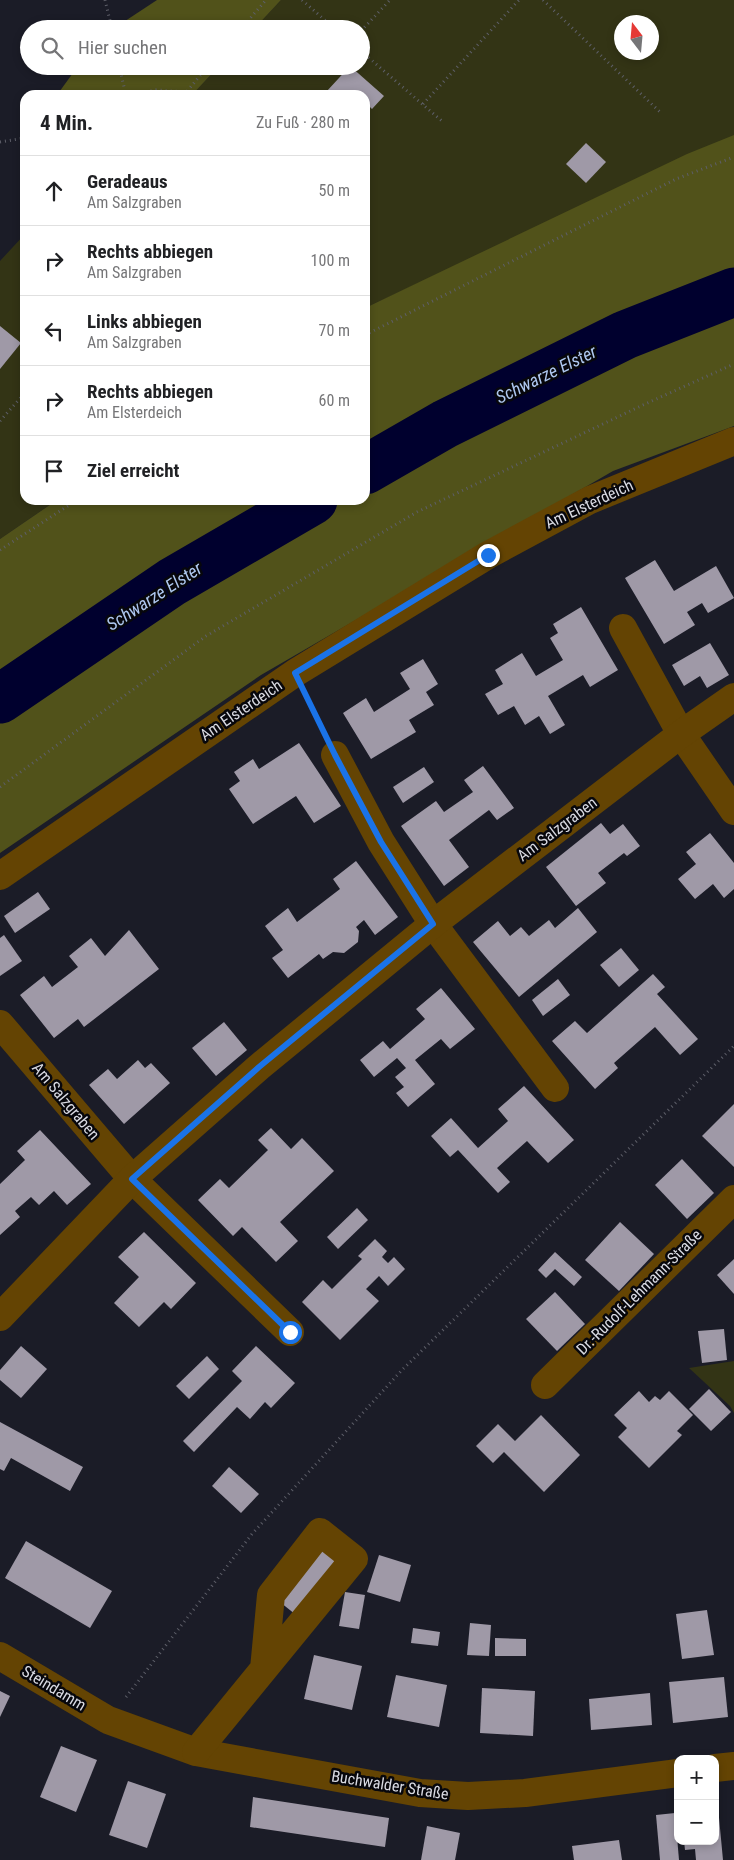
<!DOCTYPE html>
<html lang="de">
<meta charset="utf-8">
<style>
body{margin:0;font-family:"Roboto Condensed",sans-serif;background:#f6f6f6;color:#202124}
.controls{position:absolute;right:15px;bottom:15px;display:grid;overflow:hidden;border-radius:10px;box-shadow:0 2px 8px #0003}
.controls button{width:45px;height:45px;display:grid;place-items:center;padding:0;border:0;border-bottom:1px solid #e0e0e0;background:#fff;color:#202124;font:25px sans-serif}
.compass{position:absolute;left:614px;top:15px;width:45px;height:45px;border-radius:50%;background:#fff;box-shadow:0 2px 8px #0003;rotate:344deg}
.stop{position:absolute;width:15px;height:15px;margin:-11px;border:4px solid #1a73e8;border-radius:50%;background:#fff}
.stop.end{background:#1a73e8;border-color:#fff;box-shadow:0 1px 5px #0008}
.list{margin:0;padding:0;list-style:none}
h2{display:flex;justify-content:space-between;align-items:center;height:65px;margin:0;padding:0 20px;font-size:21px}
h2 small{font-size:16px;font-weight:400;color:#757577}
.list li{display:grid;grid-template-columns:32px 1fr auto;gap:15px;align-items:center;box-sizing:border-box;height:70px;padding:0 20px;border-top:1px solid #e0e0e0}
.list b{display:block;font-size:19px;white-space:nowrap}
.list p{margin:0;font-size:16px;white-space:nowrap;color:#757577}
.list em{font-size:16px;font-style:normal;color:#757577}
.icon{flex:none;width:28px;height:28px;fill:none;stroke:currentColor;stroke-width:2;stroke-linecap:round;stroke-linejoin:round}
.map{position:relative;flex:none;width:734px;height:1860px;overflow:hidden}
.search{position:absolute;background:#fff;box-shadow:0 2px 8px #0003;left:20px;top:20px;width:350px;height:55px;display:flex;align-items:center;gap:12px;box-sizing:border-box;padding:0 18px;border-radius:28px;color:#757577;font-size:19px}
.panel{position:absolute;background:#fff;box-shadow:0 2px 8px #0003;left:20px;top:90px;width:350px;height:415px;border-radius:15px}
.map>svg:first-child{display:block}
.green{fill:#333415;fill-rule:evenodd}
.forest{fill:#51521a}
.lines{fill:none;stroke-linecap:round;stroke-linejoin:round}
.river{stroke:#00002e;stroke-width:49}
.building{fill:#9f99a7}
.path{stroke:#5e5f69;stroke-width:3;stroke-dasharray:1 4;stroke-linecap:butt}
.minor{stroke:#644403;stroke-width:28}
.route{stroke:#1a73e8;stroke-width:6}
.labels{text-anchor:middle;dominant-baseline:central;stroke-width:5;stroke-linejoin:round;paint-order:stroke}
.street-label{font-size:16px;fill:#d9dae2;stroke:#07070c}
.water-label{font-size:18px;font-style:italic;fill:#aec7ef;stroke:#07070c}
</style>
<div class="map">
<svg width="734" height="1860" viewBox="0 0 734 1860">
<rect width="100%" height="100%" fill="#1b1c27"/>
<!-- green -->
<g class="green">
<path d="M281 0H734V136L365 308V95H192L219 66H361V29H254ZM622 22H652V52H622Z"/>
<polygon points="25,234 25,500 57,500 0,539 0,261"/>
<polygon points="734,1361 734,1413 730,1406 689,1368"/>
</g>
<!-- forest -->
<g class="forest">
<polygon points="157,0 281,0 254,29 113,29"/>
<polygon points="78,66 219,66 192,95 57,95"/>
<polygon points="734,135 734,426 613,471 261,675 0,853 0,539 57,500 365,500 365,308 687,154"/>
</g>
<g class="lines">
<!-- river -->
<g class="river">
<polyline points="365,470 445,424 625,335 734,292"/>
<polyline points="0,699 172,582 313,500"/>
</g>
</g>
<!-- building -->
<g class="building">
<polygon points="350,66 384,96 372,109 365,102 365,95 332,95 327,91"/>
<polygon points="586,143 606,162 586,183 566,164"/>
<polygon points="0,326 21,343 0,369"/>
<polygon points="655,560 674,591 716,566 734,598 708,613 702,603 687,612 695,625 664,644 625,578"/>
<polygon points="581,607 618,670 590,687 583,675 548,696 565,725 550,734 539,716 525,725 514,706 498,715 485,694 503,684 495,670 522,653 536,676 563,660 550,638 558,633 553,624"/>
<polygon points="710,643 729,675 707,688 700,676 684,686 672,665"/>
<polygon points="423,659 438,684 426,692 434,705 409,720 416,732 371,759 343,713 366,698 374,712 410,689 400,673"/>
<polygon points="299,743 341,806 314,823 296,796 253,824 229,789 240,781 234,772 253,759 259,769"/>
<polygon points="483,766 514,808 497,820 489,810 449,840 469,867 444,886 401,826 436,801 444,812 473,792 464,780"/>
<polygon points="424,767 434,782 403,803 393,787"/>
<polygon points="601,823 610,834 623,824 640,846 627,856 624,853 598,873 606,883 576,906 546,867"/>
<polygon points="710,833 734,863 734,889 724,898 713,884 695,899 678,879 696,864 686,852"/>
<polygon points="356,861 398,917 375,935 364,920 356,927 359,931 358,942 344,953 333,952 323,959 319,954 288,978 272,958 283,950 265,926 288,908 297,922 340,889 333,879"/>
<polygon points="38,892 50,909 15,933 4,916"/>
<polygon points="578,908 597,932 519,997 473,942 498,921 510,936 521,927 529,936 549,920 555,928"/>
<polygon points="129,930 159,969 84,1027 78,1019 54,1038 20,995 44,976 52,987 78,967 69,956 91,938 105,956"/>
<polygon points="4,935 22,961 0,976 0,938"/>
<polygon points="621,948 639,970 619,987 600,965"/>
<polygon points="653,974 665,987 657,994 698,1039 680,1055 655,1027 614,1063 618,1068 595,1089 552,1041 575,1021 587,1033"/>
<polygon points="558,979 570,995 543,1016 532,1000"/>
<polygon points="441,988 475,1029 450,1049 441,1039 415,1060 435,1084 408,1107 396,1093 404,1087 395,1077 406,1068 397,1058 374,1077 360,1060 383,1041 390,1049 425,1019 416,1009"/>
<polygon points="224,1022 247,1050 216,1076 192,1048"/>
<polygon points="138,1060 145,1068 151,1063 170,1083 124,1124 89,1085 108,1069 117,1079"/>
<polygon points="524,1086 574,1140 548,1163 527,1141 497,1168 510,1182 498,1193 458,1150 450,1157 431,1136 451,1118 478,1148 508,1121 498,1109"/>
<polygon points="734,1104 734,1167 702,1136"/>
<polygon points="271,1128 291,1149 302,1138 334,1171 280,1222 298,1241 276,1262 242,1227 233,1236 198,1200 220,1179 229,1188 268,1150 258,1140"/>
<polygon points="40,1130 91,1184 67,1205 54,1191 39,1205 31,1197 15,1211 20,1217 0,1235 0,1184 25,1160 17,1151"/>
<polygon points="682,1159 714,1193 687,1219 655,1185"/>
<polygon points="357,1208 368,1220 338,1249 327,1237"/>
<polygon points="620,1222 654,1254 619,1291 585,1260"/>
<polygon points="144,1232 196,1283 171,1309 164,1302 139,1327 114,1303 139,1277 118,1257"/>
<polygon points="375,1239 387,1251 382,1257 388,1263 394,1257 405,1269 388,1286 379,1276 366,1289 379,1301 340,1340 302,1302 323,1280 332,1289 362,1259 358,1256"/>
<polygon points="555,1252 582,1277 574,1286 555,1269 546,1278 538,1270"/>
<polygon points="734,1259 734,1294 717,1275"/>
<polygon points="555,1292 585,1324 557,1351 526,1319"/>
<polygon points="724,1329 727,1360 702,1363 698,1331"/>
<polygon points="21,1346 47,1369 21,1398 0,1380 0,1370"/>
<polygon points="256,1346 295,1383 271,1408 265,1402 250,1419 237,1407 194,1452 183,1441 242,1381 232,1371"/>
<polygon points="207,1356 219,1369 189,1399 176,1386"/>
<polygon points="709,1389 731,1412 711,1431 689,1409"/>
<polygon points="639,1391 649,1402 655,1396 660,1400 669,1391 693,1415 677,1431 682,1435 649,1468 618,1437 627,1428 614,1415"/>
<polygon points="541,1415 580,1455 544,1492 504,1452 493,1463 476,1446 498,1424 515,1441"/>
<polygon points="0,1422 83,1467 70,1491 11,1458 4,1471 0,1469"/>
<polygon points="229,1467 259,1494 241,1513 212,1486"/>
<polygon points="26,1541 112,1591 90,1628 5,1578"/>
<polygon points="319,1544 345,1565 301,1619 275,1598"/>
<polygon points="379,1555 411,1565 400,1602 367,1592"/>
<polygon points="345,1592 365,1595 359,1629 339,1626"/>
<polygon points="707,1610 714,1655 682,1659 676,1614"/>
<polygon points="470,1623 491,1625 489,1656 467,1655"/>
<polygon points="413,1628 440,1632 438,1646 411,1643"/>
<polygon points="495,1638 526,1639 526,1656 495,1656"/>
<polygon points="314,1655 362,1666 352,1710 304,1699"/>
<polygon points="396,1675 447,1685 439,1727 387,1717"/>
<polygon points="724,1677 728,1717 673,1723 669,1682"/>
<polygon points="482,1688 535,1691 533,1736 480,1733"/>
<polygon points="0,1691 10,1696 0,1717"/>
<polygon points="650,1693 652,1725 591,1730 589,1699"/>
<polygon points="61,1746 97,1760 76,1812 40,1797"/>
<polygon points="128,1781 166,1794 147,1848 109,1835"/>
<polygon points="253,1797 389,1818 385,1847 250,1827"/>
<polygon points="715,1807 718,1807 723,1860 696,1860 695,1849 685,1850 684,1841 715,1841"/>
<polygon points="675,1813 679,1860 660,1860 656,1815"/>
<polygon points="427,1826 460,1833 455,1860 421,1860"/>
<polygon points="619,1840 622,1860 574,1860 572,1846"/>
</g>
<g class="lines">
<!-- path -->
<g class="path">
<polyline points="105,0 112,29"/>
<polyline points="302,0 335,29"/>
<polyline points="543,0 660,112"/>
<polyline points="241,29 266,0"/>
<polyline points="361,31 390,0"/>
<polyline points="361,51 443,122"/>
<polyline points="119,66 126,95"/>
<polyline points="126,95 156,90 186,92"/>
<polyline points="184,95 208,66"/>
<polyline points="423,104 519,0"/>
<polyline points="0,142 25,138"/>
<polyline points="365,335 676,179 734,157"/>
<polyline points="0,421 25,393"/>
<polyline points="0,550 77,500"/>
<polyline points="307,698 323,731"/>
<polyline points="0,787 206,636 417,512 643,405 734,364"/>
<polyline points="126,1697 252,1534 402,1370 734,1046"/>
</g>
<!-- minor -->
<g class="minor">
<polyline points="623,628 681,734 734,811"/>
<polyline points="335,755 381,842 433,924 555,1088"/>
<polyline points="0,876 295,673 488,555 590,500 734,441"/>
<polyline points="0,1024 132,1179 290,1332"/>
<polyline points="0,1317 132,1179 259,1067 433,924 681,734 734,697"/>
<polyline points="545,1385 734,1199"/>
<polyline points="0,1656 108,1720 196,1752 420,1793 468,1796 525,1793 678,1773"/>
<polyline points="196,1752 354,1559 320,1532 271,1595 264,1669"/>
<polyline points="715,1768 734,1766"/>
</g>
</g>
<g class="lines">
<!-- route -->
<polyline class="route" points="290,1332 132,1179 259,1067 433,924 381,842 335,755 295,673 488,555"/>
</g>
<g class="labels">
<!-- street labels -->
<g class="street-label">
<text transform="translate(589 504) rotate(-25)">Am Elsterdeich</text>
<text transform="translate(241 710) rotate(-34)">Am Elsterdeich</text>
<text transform="translate(557 829) rotate(-37)">Am Salzgraben</text>
<text transform="translate(66 1101) rotate(50)">Am Salzgraben</text>
<text transform="translate(639 1292) rotate(-45)">Dr.-Rudolf-Lehmann-Straße</text>
<text transform="translate(54 1688) rotate(31)">Steindamm</text>
<text transform="translate(390 1785) rotate(9)">Buchwalder Straße</text>
</g>
<!-- water labels -->
<g class="water-label">
<text transform="translate(546 374) rotate(-26)">Schwarze Elster</text>
<text transform="translate(154 596) rotate(-33)">Schwarze Elster</text>
</g>
</g>
</svg>
<div class="controls">
<button>+</button>
<button>−</button>
</div>
<svg class="compass" viewBox="-18 -18 36 36"><path d="M0-13l5 13h-10z" fill="#e53935"/><path d="M0 13l5-13h-10z" fill="#757577"/></svg>
<div class="stop" style="left:290px;top:1332px"></div>
<div class="stop end" style="left:488px;top:555px"></div>
<div class="search"><svg class="icon" aria-label="search" viewBox="0 0 24 24"><circle cx="10" cy="10" r="6"/><path d="M15 15l6 6"/></svg>Hier suchen</div>
<section class="panel">
<h2>4 Min.<small>Zu Fuß · 280 m</small></h2>
<ul class="list">
<li><svg class="icon" aria-label="ahead" viewBox="0 0 24 24"><path d="M12 20V5M6 11l6-6 6 6"/></svg><div><b>Geradeaus</b><p>Am Salzgraben</p></div><em>50 m</em></li>
<li><svg class="icon" aria-label="right" viewBox="0 0 24 24"><path d="M7 20v-9h11M14 6l5 5-5 5"/></svg><div><b>Rechts abbiegen</b><p>Am Salzgraben</p></div><em>100 m</em></li>
<li><svg class="icon" aria-label="left" viewBox="0 0 24 24"><path d="M17 20v-9H6M10 6l-5 5 5 5"/></svg><div><b>Links abbiegen</b><p>Am Salzgraben</p></div><em>70 m</em></li>
<li><svg class="icon" aria-label="right" viewBox="0 0 24 24"><path d="M7 20v-9h11M14 6l5 5-5 5"/></svg><div><b>Rechts abbiegen</b><p>Am Elsterdeich</p></div><em>60 m</em></li>
<li><svg class="icon" aria-label="arrive" viewBox="0 0 24 24"><path d="M6 21V4h12l-3 4 3 4H6"/></svg><div><b>Ziel erreicht</b></div></li>
</ul>
</section>
</div>
